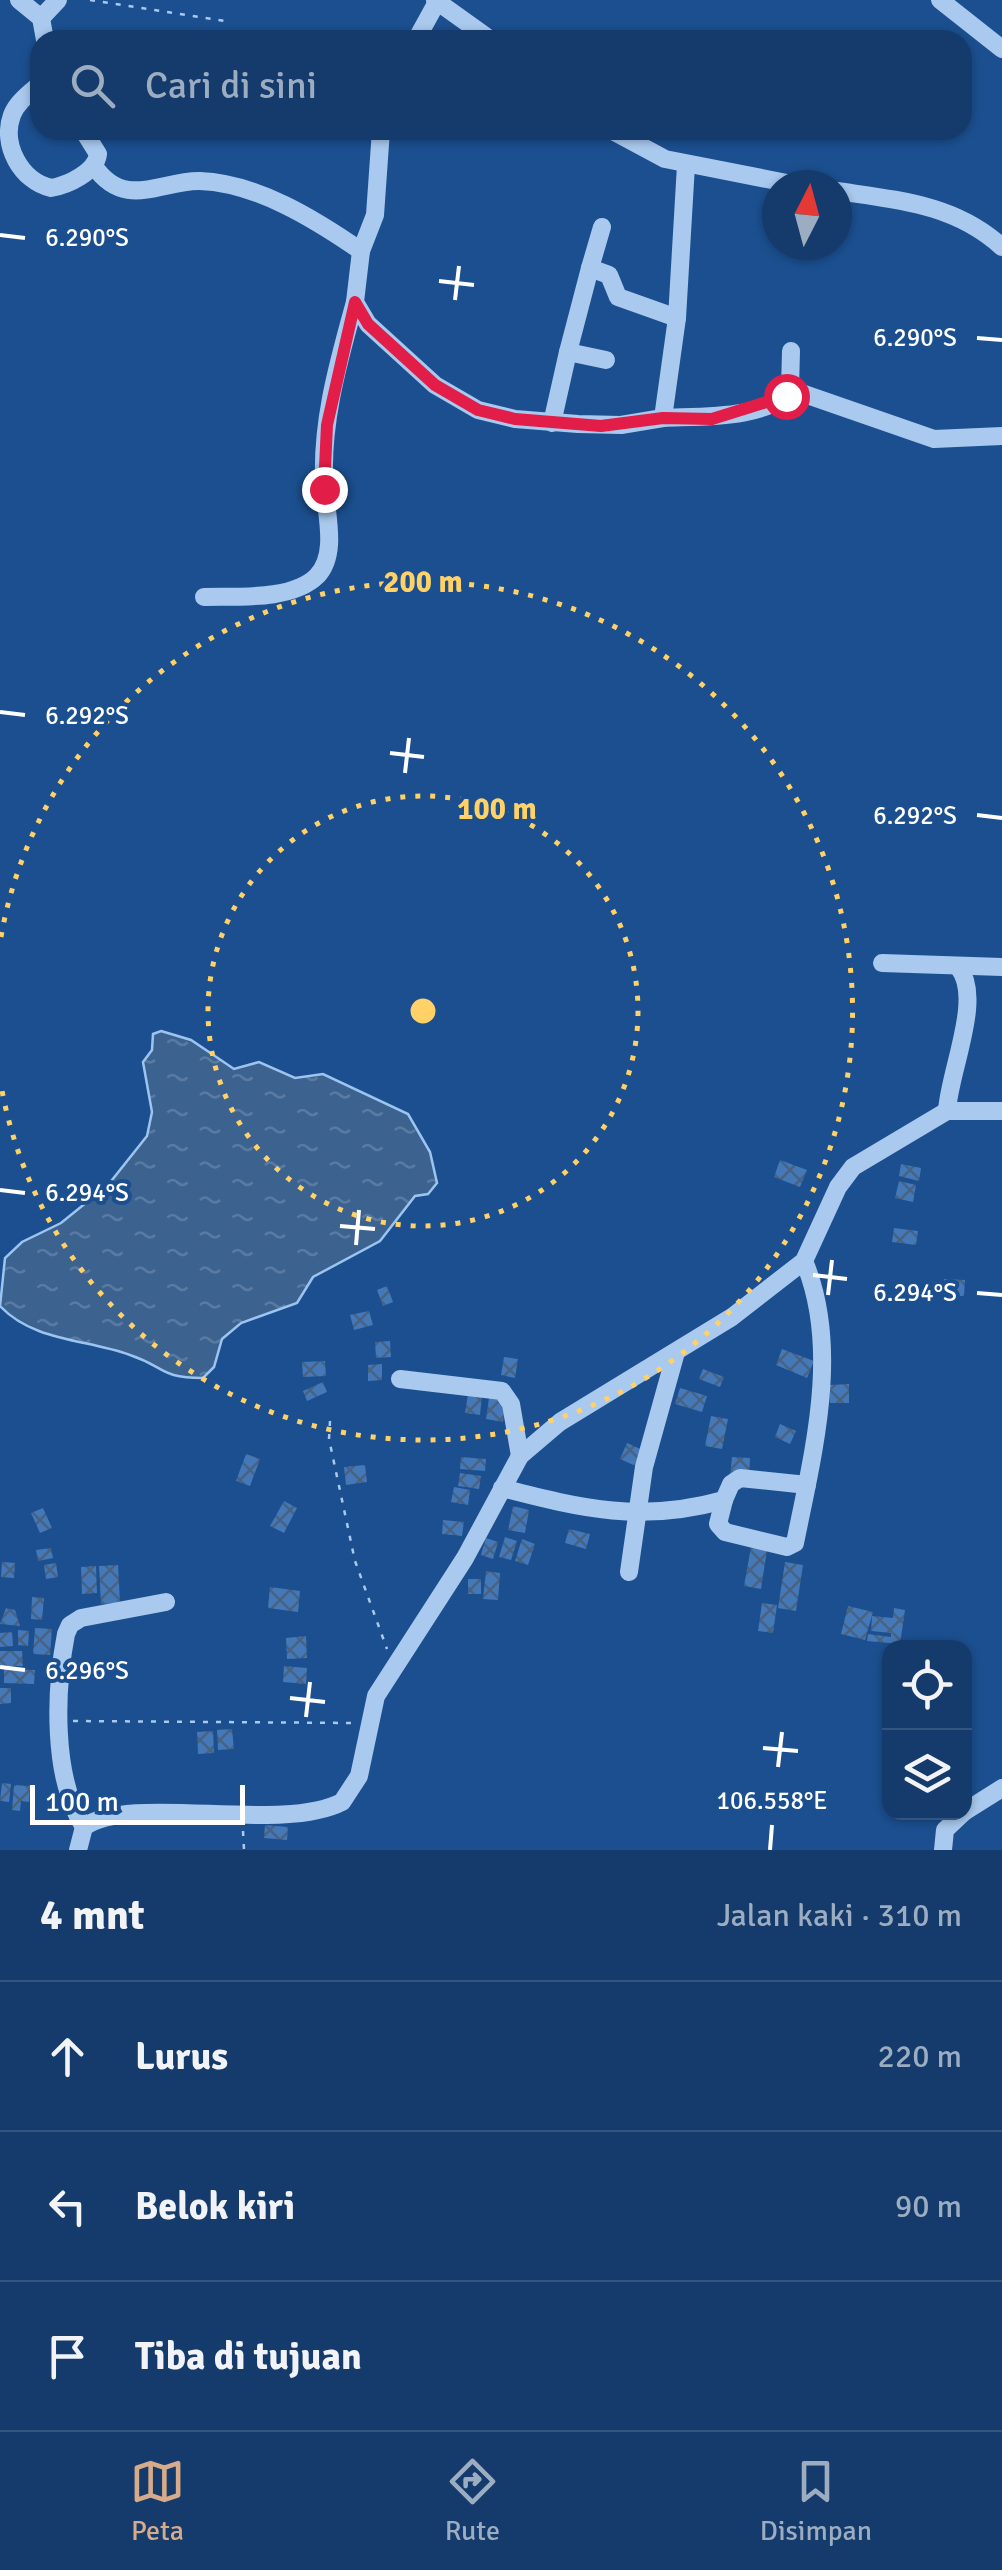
<!DOCTYPE html>
<html lang="id">
<meta charset="utf-8">
<style>
body{margin:0;font-family:Signika,sans-serif;background:#214673;color:#f1f3f6}
.controls{position:absolute;right:30px;bottom:30px;display:grid;overflow:hidden;border-radius:20px;box-shadow:0 2px 8px #0004}
.controls button{width:90px;height:90px;display:grid;place-items:center;padding:0;border:0;border-bottom:2px solid #33557e;background:#143b6b;color:#f1f3f6;font:50px sans-serif}
.compass{position:absolute;left:762px;top:170px;width:90px;height:90px;border-radius:50%;background:#143b6b;box-shadow:0 2px 8px #0004;rotate:6deg}
.scale{position:absolute;left:30px;bottom:25px;width:215px;box-sizing:border-box;padding-left:10px;border:5px solid #fff;border-top:0;font-size:28px;line-height:35px;white-space:nowrap;color:#fff;-webkit-text-stroke:8px #1b4f8f;paint-order:stroke}
.stop{position:absolute;width:30px;height:30px;margin:-22px;border:8px solid #e11d48;border-radius:50%;background:#fff}
.stop.end{background:#e11d48;border-color:#fff;box-shadow:0 2px 10px #0008}
.list{margin:0;padding:0;list-style:none}
h2{display:flex;justify-content:space-between;align-items:center;height:130px;margin:0;padding:0 40px;font-size:42px}
h2 small{font-size:32px;font-weight:400;color:#9dadc1}
.list li{display:grid;grid-template-columns:65px 1fr auto;gap:30px;align-items:center;box-sizing:border-box;height:150px;padding:0 40px;border-top:2px solid #33557e}
.list b{display:block;font-size:38px;white-space:nowrap}
.list em{font-size:32px;font-style:normal;color:#9dadc1}
.icon{flex:none;width:55px;height:55px;fill:none;stroke:currentColor;stroke-width:2;stroke-linecap:round;stroke-linejoin:round}
.map{position:relative;flex:none;width:1002px;height:1850px;overflow:hidden}
.search{position:absolute;background:#143b6b;box-shadow:0 2px 8px #0004;left:30px;right:30px;top:30px;height:110px;display:flex;align-items:center;gap:25px;box-sizing:border-box;padding:0 35px;border-radius:30px;color:#9dadc1;font-size:38px}
.sheet{height:580px;background:#143b6b}
nav{display:flex;justify-content:space-around;align-items:center;box-sizing:border-box;height:140px;border-top:2px solid #33557e;background:#143b6b;font-size:28px;color:#9dadc1}
nav a{display:grid;justify-items:center;gap:5px}
nav .on{color:#d6ab8b}
.map>svg:first-child{display:block}
.water{fill:url(#water-ripples);stroke:#9cc4f0;stroke-width:2.5}
.building{fill:url(#building-cross-hatch)}
.lines{fill:none;stroke-linecap:round;stroke-linejoin:round}
.path{stroke:#a9c9ee;stroke-width:2.5;stroke-dasharray:5 8;stroke-linecap:butt}
.minor{stroke:#a9c9ee;stroke-width:18}
.route{stroke:#e11d48;stroke-width:12}
.ticks{fill:none;stroke:#fff;stroke-width:4}
.ring{fill:none;stroke:#ffd166;stroke-width:5;stroke-dasharray:5 10}
.ticks-label{font-size:25px;text-anchor:middle;fill:#fff;stroke:#1b4f8f;stroke-width:8;stroke-linejoin:round;paint-order:stroke}
.centre{fill:#ffd166;stroke:#1b4f8f;stroke-width:5}
.ring-label{font-size:30px;text-anchor:middle;font-weight:bold;fill:#ffd166;stroke:#1b4f8f;stroke-width:8;stroke-linejoin:round;paint-order:stroke}
</style>
<div class="map">
<svg width="1002" height="1850" viewBox="0 0 1002 1850">
<defs>
<pattern id="water-ripples" width="26" height="14" patternUnits="userSpaceOnUse" patternTransform="scale(2.5)"><rect width="26" height="14" fill="#3c6290"/><path d="M2 4q2-2 4 0t4 0M15 11q2-2 4 0t4 0" fill="none" stroke="#597aa1"/></pattern>
<pattern id="building-cross-hatch" width="8" height="8" patternUnits="userSpaceOnUse" patternTransform="scale(2.5)"><rect width="8" height="8" fill="#4478b7"/><path d="M0 0l8 8M0 8l8-8" fill="none" stroke="#486282"/></pattern>
</defs>
<rect width="100%" height="100%" fill="#1b4f8f"/>
<!-- water -->
<path class="water" d="M161 1031 191 1040 234 1069 259 1062 295 1078 323 1074 408 1114 430 1152 437 1183 428 1194 415 1196 380 1241 313 1277 297 1303 241 1323 222 1339 214 1367 203 1378C159 1378 166 1367 130 1355 87 1339 34 1342 0 1306L5 1258 22 1242 61 1223 108 1185 147 1136 152 1112 143 1062 152 1050 153 1034Z"/>
<!-- building -->
<g class="building">
<polygon points="780,1160 807,1170 800,1187 774,1177"/>
<polygon points="901,1164 921,1168 919,1181 899,1176"/>
<polygon points="899,1181 916,1185 913,1202 895,1198"/>
<polygon points="894,1228 918,1231 916,1245 892,1242"/>
<polygon points="944,1279 965,1280 964,1296 943,1296"/>
<polygon points="387,1286 393,1302 383,1306 377,1290"/>
<polygon points="369,1311 373,1325 354,1330 350,1315"/>
<polygon points="390,1341 391,1357 376,1358 375,1342"/>
<polygon points="782,1349 814,1361 807,1378 776,1365"/>
<polygon points="504,1357 518,1359 515,1378 501,1375"/>
<polygon points="325,1361 326,1376 303,1377 302,1362"/>
<polygon points="382,1364 382,1380 368,1381 368,1365"/>
<polygon points="703,1369 724,1377 720,1387 699,1379"/>
<polygon points="323,1382 327,1392 307,1401 303,1391"/>
<polygon points="849,1384 849,1403 830,1403 829,1385"/>
<polygon points="680,1388 707,1396 702,1412 675,1404"/>
<polygon points="468,1394 482,1396 480,1415 465,1413"/>
<polygon points="489,1398 506,1400 503,1422 486,1419"/>
<polygon points="711,1416 728,1419 722,1449 705,1446"/>
<polygon points="780,1424 796,1431 790,1444 775,1437"/>
<polygon points="627,1443 645,1451 638,1467 620,1459"/>
<polygon points="246,1454 260,1459 250,1486 236,1481"/>
<polygon points="461,1457 486,1459 485,1471 460,1469"/>
<polygon points="732,1457 750,1458 749,1478 730,1477"/>
<polygon points="365,1465 367,1482 346,1485 344,1467"/>
<polygon points="460,1473 481,1476 479,1489 458,1486"/>
<polygon points="454,1487 470,1490 468,1505 451,1502"/>
<polygon points="284,1501 297,1508 284,1533 270,1526"/>
<polygon points="513,1506 529,1510 525,1533 508,1530"/>
<polygon points="43,1508 52,1528 40,1533 31,1513"/>
<polygon points="443,1520 464,1522 462,1536 442,1534"/>
<polygon points="569,1529 590,1534 586,1549 565,1543"/>
<polygon points="505,1537 517,1541 511,1560 499,1557"/>
<polygon points="486,1538 498,1542 493,1559 481,1555"/>
<polygon points="522,1539 535,1544 528,1565 515,1561"/>
<polygon points="751,1547 767,1550 761,1589 744,1586"/>
<polygon points="51,1548 53,1558 38,1561 36,1550"/>
<polygon points="2,1562 15,1563 14,1578 1,1577"/>
<polygon points="785,1562 803,1565 796,1611 778,1608"/>
<polygon points="56,1563 58,1577 46,1579 44,1565"/>
<polygon points="118,1565 120,1603 101,1604 99,1566"/>
<polygon points="96,1566 97,1593 82,1594 81,1567"/>
<polygon points="486,1571 500,1573 498,1600 483,1599"/>
<rect x="468" y="1579" width="13" height="15"/>
<polygon points="270,1587 300,1591 298,1612 268,1608"/>
<polygon points="32,1597 44,1598 42,1620 31,1619"/>
<polygon points="762,1603 777,1605 773,1633 758,1631"/>
<polygon points="848,1606 873,1612 865,1640 841,1634"/>
<polygon points="6,1608 15,1610 20,1626 0,1624"/>
<polygon points="894,1608 905,1610 900,1644 867,1641 868,1634 891,1637 891,1633 871,1631 872,1616 893,1618"/>
<polygon points="35,1628 52,1629 50,1655 33,1654"/>
<polygon points="18,1630 29,1631 28,1646 18,1645"/>
<polygon points="12,1632 13,1646 0,1647 0,1633"/>
<polygon points="306,1636 307,1658 287,1659 286,1638"/>
<polygon points="0,1651 22,1651 23,1666 0,1666"/>
<polygon points="284,1666 307,1668 306,1684 283,1682"/>
<polygon points="4,1669 35,1670 34,1684 4,1683"/>
<polygon points="0,1688 11,1688 11,1703 0,1704"/>
<polygon points="232,1729 234,1749 218,1750 217,1730"/>
<polygon points="213,1731 214,1753 198,1754 197,1732"/>
<polygon points="2,1783 11,1784 9,1802 0,1801"/>
<polygon points="14,1785 30,1786 29,1802 21,1801 20,1811 12,1810"/>
<polygon points="265,1825 288,1827 287,1840 264,1838"/>
</g>
<g class="lines">
<!-- path -->
<g class="path">
<polyline points="90,0 225,21"/>
<polyline points="330,1421 329,1439 355,1561 387,1649"/>
<polyline points="73,1721 355,1723"/>
<polyline points="243,1831 244,1850"/>
</g>
<!-- minor -->
<g class="minor">
<polyline points="19,0 41,18 45,40"/>
<polyline points="435,0 491,40"/>
<polyline points="940,0 1002,49"/>
<polyline points="41,18 58,0"/>
<polyline points="416,40 437,2"/>
<path d="M40 84C30 93 17 102 12 115 1 145 21 181 51 188 68 185 96 172 98 154L83 130"/>
<polyline points="381,130 375,215 361,251 355,302 368,324 435,385 478,410 515,419 578,424 621,425 663,418 677,318 686,165"/>
<polyline points="611,130 665,159 797,185"/>
<path d="M94 166C125 211 161 180 200 181 257 183 316 220 361 251"/>
<path d="M837 191C898 200 955 204 1002 247"/>
<polyline points="590,268 602,227"/>
<polyline points="606,360 568,352 590,268 609,275 618,297 677,318"/>
<polyline points="790,389 934,439 1002,436"/>
<path d="M663 418C695 416 770 420 790 389L791 351"/>
<polyline points="552,423 568,352"/>
<path d="M204 597C236 596 292 601 317 576 337 555 327 518 325 493 319 429 338 363 355 302"/>
<polyline points="882,963 1002,967"/>
<path d="M947 1111C949 1072 983 999 959 968"/>
<polyline points="400,1379 502,1391 511,1404 520,1456"/>
<path d="M502 1488C583 1509 642 1523 724 1500L731 1484 740 1478 807 1485"/>
<path d="M724 1500 718 1524 725 1532 787 1547 795 1543C813 1453 841 1349 804 1261"/>
<polyline points="629,1572 644,1467 676,1352"/>
<polyline points="964,1812 1002,1788"/>
<path d="M84 1827C52 1778 55 1691 66 1634L70 1625 81 1618 166 1602"/>
<path d="M78 1850 84 1827C131 1793 279 1834 342 1802L359 1776 376 1696 465 1558 520 1456 560 1422 732 1317 804 1261 838 1187 853 1167 947 1111H1002"/>
<polyline points="943,1850 945,1830 964,1812"/>
</g>
</g>
<g class="lines">
<!-- route -->
<polyline class="route" points="324,489 327,425 355,302 368,324 435,385 478,410 515,419 601,426 663,418 712,419 786,396"/>
</g>
<!-- ticks -->
<path class="ticks" d="M0 235 25 238M439 281 474 285M455 300 459 266M977 338 1002 340M0 712 25 715M390 753 424 757M405 773 409 738M977 815 1002 818M0 1190 25 1193M340 1226 375 1229M356 1245 359 1210M813 1275 847 1279M977 1293 1002 1295M828 1295 832 1260M0 1667 25 1670M290 1698 325 1702M306 1717 310 1682M763 1748 798 1751M778 1767 782 1732M770 1850 772 1825"/>
<!-- distance rings -->
<g class="ring">
<circle cx="423" cy="1011" r="215"/>
<path d="M1 937A429 429 0 1 1 1 1085"/>
</g>
<g class="ticks-label">
<text x="87" y="246">6.290°S</text>
<text x="915" y="346">6.290°S</text>
<text x="87" y="724">6.292°S</text>
<text x="915" y="824">6.292°S</text>
<text x="87" y="1201">6.294°S</text>
<text x="915" y="1301">6.294°S</text>
<text x="87" y="1679">6.296°S</text>
<text x="772" y="1809">106.558°E</text>
</g>
<circle cx="423" cy="1011" r="15" class="centre"/>
<g class="ring-label">
<text x="423" y="592">200 m</text>
<text x="497" y="819">100 m</text>
</g>
</svg>
<div class="controls">
<button><svg class="icon" aria-label="locate" viewBox="0 0 24 24"><circle cx="12" cy="12" r="6"/><path d="M12 2v4M12 18v4M2 12h4M18 12h4"/></svg></button>
<button><svg class="icon" aria-label="layers" viewBox="0 0 24 24"><path d="M12 4l9 5-9 5-9-5zM3 14l9 5 9-5"/></svg></button>
</div>
<svg class="compass" viewBox="-18 -18 36 36"><path d="M0-13l5 13h-10z" fill="#e53935"/><path d="M0 13l5-13h-10z" fill="#9dadc1"/></svg>
<div class="scale">100 m</div>
<div class="stop" style="left:786px;top:396px"></div>
<div class="stop end" style="left:324px;top:489px"></div>
<div class="search"><svg class="icon" aria-label="search" viewBox="0 0 24 24"><circle cx="10" cy="10" r="6"/><path d="M15 15l6 6"/></svg>Cari di sini</div>
</div>
<section class="sheet">
<h2>4 mnt<small>Jalan kaki · 310 m</small></h2>
<ul class="list">
<li><svg class="icon" aria-label="ahead" viewBox="0 0 24 24"><path d="M12 20V5M6 11l6-6 6 6"/></svg><div><b>Lurus</b></div><em>220 m</em></li>
<li><svg class="icon" aria-label="left" viewBox="0 0 24 24"><path d="M17 20v-9H6M10 6l-5 5 5 5"/></svg><div><b>Belok kiri</b></div><em>90 m</em></li>
<li><svg class="icon" aria-label="arrive" viewBox="0 0 24 24"><path d="M6 21V4h12l-3 4 3 4H6"/></svg><div><b>Tiba di tujuan</b></div></li>
</ul>
</section>
<nav>
<a class="on"><svg class="icon" aria-label="map" viewBox="0 0 24 24"><path d="M3 6l6-2 6 2 6-2v14l-6 2-6-2-6 2zM9 4v14M15 6v14"/></svg>Peta</a>
<a><svg class="icon" aria-label="directions" viewBox="0 0 24 24"><path d="M12 3l9 9-9 9-9-9zM9 14v-3h6M13 9l2 2-2 2"/></svg>Rute</a>
<a><svg class="icon" aria-label="saved" viewBox="0 0 24 24"><path d="M7 4h10v16l-5-4-5 4z"/></svg>Disimpan</a>
</nav>
